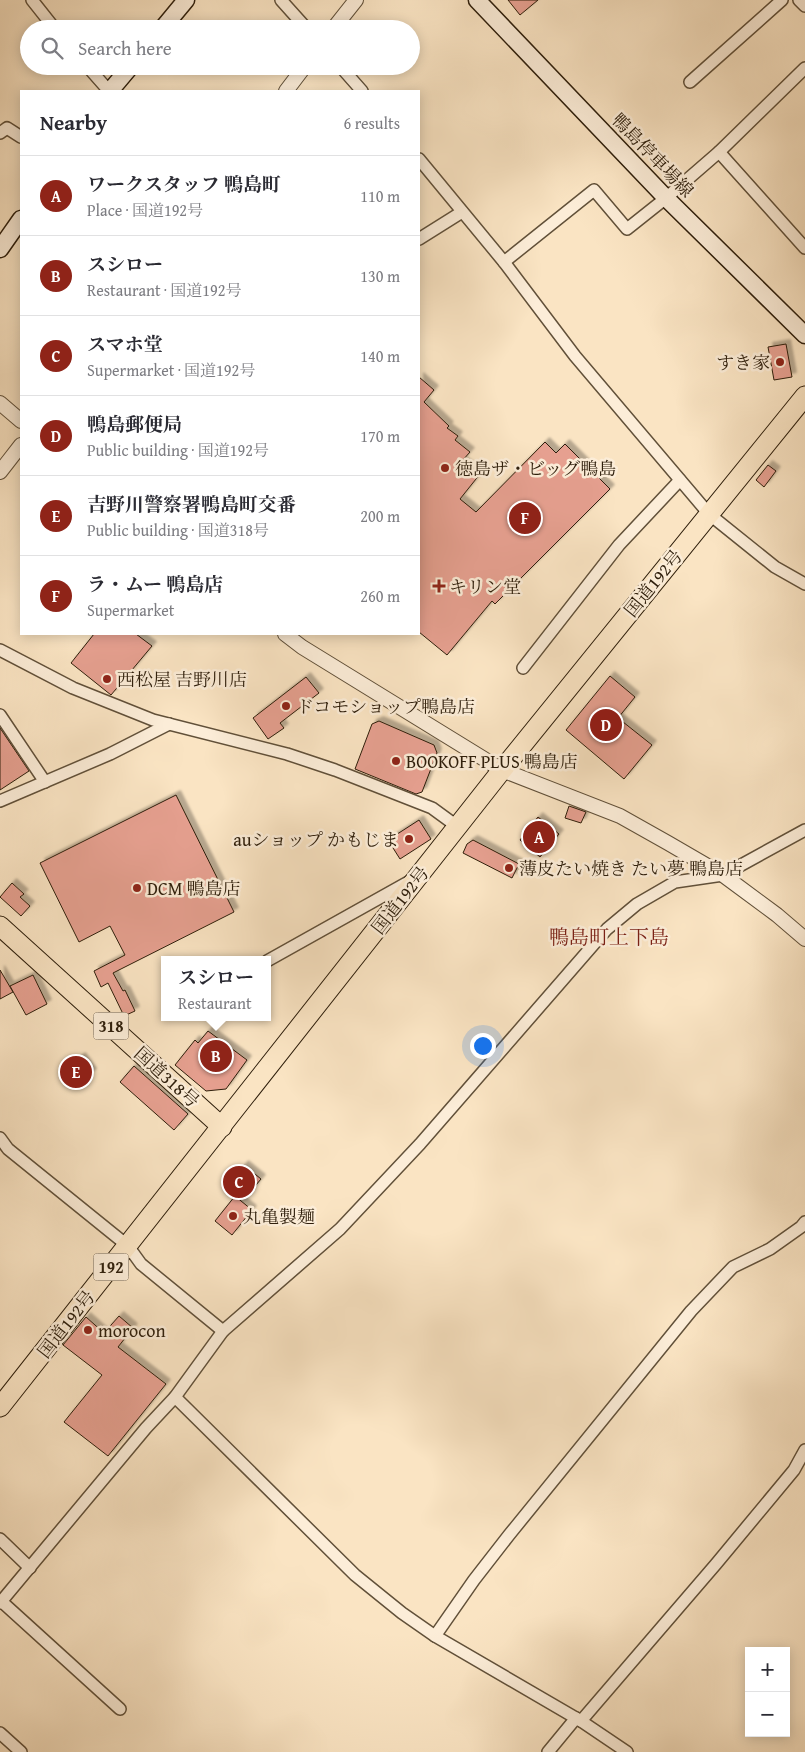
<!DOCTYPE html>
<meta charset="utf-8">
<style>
body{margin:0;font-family:"Gentium Book Plus","Noto Serif JP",serif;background:#f7f7f7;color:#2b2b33}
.controls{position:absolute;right:15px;bottom:15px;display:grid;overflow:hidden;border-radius:0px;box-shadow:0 2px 12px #0003}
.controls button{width:45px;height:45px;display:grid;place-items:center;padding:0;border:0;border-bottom:1px solid #e1e1e2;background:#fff;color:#2b2b33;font:25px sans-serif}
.you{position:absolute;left:482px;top:1045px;width:18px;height:18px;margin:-12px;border:4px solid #fff;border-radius:50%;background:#1a73e8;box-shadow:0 0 0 8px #1a73e833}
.badge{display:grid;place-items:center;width:32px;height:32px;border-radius:50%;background:#8f2418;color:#fff;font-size:16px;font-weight:700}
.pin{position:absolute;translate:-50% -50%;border:2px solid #fff;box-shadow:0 1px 5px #0006}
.popup{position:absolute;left:161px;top:956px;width:110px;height:65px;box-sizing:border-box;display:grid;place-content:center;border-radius:0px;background:#fff;filter:drop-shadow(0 1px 4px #0005);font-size:16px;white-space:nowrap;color:#7c7c81}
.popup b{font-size:19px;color:#2b2b33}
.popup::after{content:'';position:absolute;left:50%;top:100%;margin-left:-10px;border:10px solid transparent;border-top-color:#fff}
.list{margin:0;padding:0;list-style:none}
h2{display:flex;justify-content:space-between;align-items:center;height:65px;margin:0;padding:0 20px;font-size:21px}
h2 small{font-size:16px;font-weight:400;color:#7c7c81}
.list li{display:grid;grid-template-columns:32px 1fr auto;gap:15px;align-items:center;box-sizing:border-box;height:80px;padding:0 20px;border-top:1px solid #e1e1e2}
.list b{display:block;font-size:19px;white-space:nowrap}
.list p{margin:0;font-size:16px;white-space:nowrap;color:#7c7c81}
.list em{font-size:16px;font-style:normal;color:#7c7c81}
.icon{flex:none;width:28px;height:28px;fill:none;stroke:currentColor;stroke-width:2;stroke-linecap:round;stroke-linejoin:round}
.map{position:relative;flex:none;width:805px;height:1752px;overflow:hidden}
.search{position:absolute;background:#fff;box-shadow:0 2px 12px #0003;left:20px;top:20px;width:400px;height:55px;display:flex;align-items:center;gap:12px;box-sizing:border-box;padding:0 18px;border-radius:28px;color:#7c7c81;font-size:19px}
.panel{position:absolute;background:#fff;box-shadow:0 2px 12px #0003;left:20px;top:90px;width:400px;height:545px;border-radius:0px}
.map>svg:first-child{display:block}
.building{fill:#e6a090;stroke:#2e1e0b;filter:url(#shadow)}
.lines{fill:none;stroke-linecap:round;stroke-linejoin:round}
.minor-casing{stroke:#615039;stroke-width:14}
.tertiary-casing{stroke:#615039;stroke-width:16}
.secondary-casing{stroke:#2e1e0b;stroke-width:19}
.trunk-casing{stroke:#2e1e0b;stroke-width:21}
.minor{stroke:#fcedd8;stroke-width:11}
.tertiary{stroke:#fcedd8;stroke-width:14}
.secondary{stroke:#fcedd8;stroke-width:16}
.trunk{stroke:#fae4c3;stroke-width:19}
.poi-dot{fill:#8f2418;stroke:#fcedd8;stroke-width:2}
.labels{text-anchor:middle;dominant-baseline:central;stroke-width:5;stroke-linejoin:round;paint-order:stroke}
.shield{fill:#fcedd8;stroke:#6c5c48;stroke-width:1}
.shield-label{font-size:16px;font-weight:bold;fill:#2e1e0b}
.street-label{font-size:18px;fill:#2e1e0b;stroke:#fcedd8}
.poi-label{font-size:18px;fill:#2e1e0b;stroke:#fcedd8;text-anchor:start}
.quarter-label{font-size:20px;fill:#7a1f14;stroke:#fcedd8}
</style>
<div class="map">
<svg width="805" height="1752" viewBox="0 0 805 1752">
<defs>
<filter id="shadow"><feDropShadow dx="4.5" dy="-4.5" stdDeviation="1" flood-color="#0004"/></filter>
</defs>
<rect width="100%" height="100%" fill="#fae4c3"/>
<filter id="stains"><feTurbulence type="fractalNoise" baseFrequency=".004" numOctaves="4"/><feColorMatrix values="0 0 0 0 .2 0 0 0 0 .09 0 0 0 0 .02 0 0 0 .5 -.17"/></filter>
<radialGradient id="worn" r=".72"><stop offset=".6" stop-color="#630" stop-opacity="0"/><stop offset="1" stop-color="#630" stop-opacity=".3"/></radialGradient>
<!-- building -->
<g class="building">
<polygon points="508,0 538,0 520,15"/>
<polygon points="786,344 792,377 774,380 768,347"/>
<polygon points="419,377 434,390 424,402 449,426 447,428 458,436 455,440 470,452 462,461 480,474 460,499 476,512 545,442 556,453 565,444 610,489 495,604 492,601 447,655 419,632"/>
<polygon points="768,465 776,471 764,487 756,480"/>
<polygon points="94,634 136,634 152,646 111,695 71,663"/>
<polygon points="610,676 635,697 618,718 652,745 624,779 566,730"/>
<polygon points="306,677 319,693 280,723 284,728 268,739 253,718"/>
<polygon points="379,721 434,745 437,753 422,792 416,794 355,769 372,724"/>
<polygon points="0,728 29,771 0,790"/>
<polygon points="176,795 234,912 113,973 123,991 125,990 135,1011 124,1016 108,983 101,987 94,971 125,955 110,926 79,942 40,863"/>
<polygon points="569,806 586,812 581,823 565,818"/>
<polygon points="538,817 559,834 540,857 520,840"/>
<polygon points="419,820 431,839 400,859 388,840"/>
<polygon points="473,840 519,864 512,878 463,853 467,844"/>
<polygon points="12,883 24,894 20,897 30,906 21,916 0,897"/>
<polygon points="0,970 13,992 0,999"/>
<polygon points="33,975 47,1004 26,1015 10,986"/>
<polygon points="208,1031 247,1060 226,1089 206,1091 175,1065 195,1040 198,1043"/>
<polygon points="81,1057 92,1073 70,1088 60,1071"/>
<polygon points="134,1066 188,1114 174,1130 120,1082"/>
<polygon points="244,1165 261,1179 245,1198 228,1183"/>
<polygon points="235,1196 252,1210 232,1235 215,1221"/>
<polygon points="119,1316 133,1328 118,1347 166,1384 108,1456 64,1422 102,1375 63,1345 86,1317 104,1333"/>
</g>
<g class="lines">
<defs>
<g id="minor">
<polyline points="32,0 55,29"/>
<polyline points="281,0 307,29"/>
<polyline points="799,0 805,6"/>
<polyline points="87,66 109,91"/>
<polyline points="340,66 362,91"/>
<polyline points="690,82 782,0"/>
<polyline points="0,133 7,128 21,137"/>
<polyline points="719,152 805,248"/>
<polyline points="419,159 504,262 575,356 709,514 775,567 805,584"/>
<polyline points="419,239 462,212"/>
<polyline points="504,262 594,190 627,229 666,198 719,152 805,68"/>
<polyline points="0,650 73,688 153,720 287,754 335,770 432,808 458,827"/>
<polyline points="523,668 619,545 680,480"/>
<polyline points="0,715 45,782"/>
<polyline points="0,801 110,754 169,724"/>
<polyline points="267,961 410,881"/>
<polyline points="0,1138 8,1149 128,1246 141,1264 223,1331"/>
<polyline points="175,1397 355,1575 402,1613 435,1636 581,1721 627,1752"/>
<polyline points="0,1539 30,1568"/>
<polyline points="1,1601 120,1709"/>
<polyline points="0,1603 146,1428 175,1397 223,1331 340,1229 420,1144 607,929 637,904 675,882 723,875 805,830"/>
<polyline points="435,1636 474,1580 509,1535 691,1311 733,1267 770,1249 801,1227 805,1222"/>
<polyline points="581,1721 716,1564 794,1470 805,1450"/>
<polyline points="0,1733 21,1752"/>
<polyline points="548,1752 576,1718"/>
</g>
<g id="tertiary">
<polyline points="333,29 356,0"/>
<polyline points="286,91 305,66"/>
<polyline points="0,403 21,421"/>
<polyline points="0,472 21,445"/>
<polyline points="285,634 302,647 502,770 620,816 668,843 723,875 777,915 805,939"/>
</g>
<g id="secondary">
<polyline points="477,0 666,198 805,335"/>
<polyline points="162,29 186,0"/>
<polyline points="110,91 131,66"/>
<polyline points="0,249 21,219"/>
</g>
<g id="trunk">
<polyline points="0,926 222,1127"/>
<polyline points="0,1407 502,770 805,396"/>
</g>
</defs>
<!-- minor casing -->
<use href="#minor" class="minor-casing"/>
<!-- tertiary casing -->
<use href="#tertiary" class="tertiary-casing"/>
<!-- secondary casing -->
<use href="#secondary" class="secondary-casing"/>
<!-- trunk casing -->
<use href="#trunk" class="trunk-casing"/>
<!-- minor -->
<use href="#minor" class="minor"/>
<!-- tertiary -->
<use href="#tertiary" class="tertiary"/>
<!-- secondary -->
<use href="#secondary" class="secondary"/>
<!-- trunk -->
<use href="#trunk" class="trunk"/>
</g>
<!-- markers -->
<g class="poi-dot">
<circle cx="780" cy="362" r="5"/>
<circle cx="445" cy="468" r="5"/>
<path d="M436.5 578.5h5v5h5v5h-5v5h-5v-5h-5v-5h5z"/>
<circle cx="107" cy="679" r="5"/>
<circle cx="286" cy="706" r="5"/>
<circle cx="396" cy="761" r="5"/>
<circle cx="409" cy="839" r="5"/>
<circle cx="509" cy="868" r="5"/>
<circle cx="137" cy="888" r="5"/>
<circle cx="233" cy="1216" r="5"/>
<circle cx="88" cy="1330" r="5"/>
</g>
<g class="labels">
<!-- shield labels -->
<g class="shield">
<rect x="93.5" y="1012.5" width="35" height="27" rx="4"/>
<rect x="93.5" y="1253.5" width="35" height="27" rx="4"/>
</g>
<g class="shield-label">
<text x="111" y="1026">318</text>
<text x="111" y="1267">192</text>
</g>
<!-- street labels -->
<g class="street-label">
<text transform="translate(653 155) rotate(46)">鴨島停車場線</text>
<text transform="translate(653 583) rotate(-51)">国道192号</text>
<text transform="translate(400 900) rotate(-52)">国道192号</text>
<text transform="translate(167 1077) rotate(42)">国道318号</text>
<text transform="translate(66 1324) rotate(-52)">国道192号</text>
</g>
<!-- poi labels -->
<g class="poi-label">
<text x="770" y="362" text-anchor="end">すき家</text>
<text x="455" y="468">徳島ザ・ビッグ鴨島</text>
<text x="449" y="586">キリン堂</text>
<text x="117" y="679">西松屋 吉野川店</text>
<text x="296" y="706">ドコモショップ鴨島店</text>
<text x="406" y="761">BOOKOFF PLUS 鴨島店</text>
<text x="399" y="839" text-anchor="end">auショップ かもじま</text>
<text x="519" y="868">薄皮たい焼き たい夢 鴨島店</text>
<text x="147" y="888">DCM 鴨島店</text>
<text x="243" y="1216">丸亀製麺</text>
<text x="98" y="1330">morocon</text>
</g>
<!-- quarter labels -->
<g class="quarter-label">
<text x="609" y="936">鴨島町上下島</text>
</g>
</g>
<rect width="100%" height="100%" filter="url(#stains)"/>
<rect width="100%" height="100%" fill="url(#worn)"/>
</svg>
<div class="controls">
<button>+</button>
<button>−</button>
</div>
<div class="you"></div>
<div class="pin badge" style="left:539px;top:837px">A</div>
<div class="pin badge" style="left:216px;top:1056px">B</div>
<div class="popup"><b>スシロー</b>Restaurant</div>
<div class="pin badge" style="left:239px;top:1182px">C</div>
<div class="pin badge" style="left:606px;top:725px">D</div>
<div class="pin badge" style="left:76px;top:1072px">E</div>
<div class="pin badge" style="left:525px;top:518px">F</div>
<div class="search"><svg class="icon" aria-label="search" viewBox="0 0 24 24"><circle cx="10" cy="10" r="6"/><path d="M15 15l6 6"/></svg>Search here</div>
<section class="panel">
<h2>Nearby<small>6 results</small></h2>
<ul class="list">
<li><span class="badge">A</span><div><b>ワークスタッフ 鴨島町</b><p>Place · 国道192号</p></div><em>110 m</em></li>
<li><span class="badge">B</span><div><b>スシロー</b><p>Restaurant · 国道192号</p></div><em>130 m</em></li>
<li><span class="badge">C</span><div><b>スマホ堂</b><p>Supermarket · 国道192号</p></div><em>140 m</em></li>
<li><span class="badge">D</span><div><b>鴨島郵便局</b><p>Public building · 国道192号</p></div><em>170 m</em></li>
<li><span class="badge">E</span><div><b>吉野川警察署鴨島町交番</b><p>Public building · 国道318号</p></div><em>200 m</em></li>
<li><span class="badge">F</span><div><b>ラ・ムー 鴨島店</b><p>Supermarket</p></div><em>260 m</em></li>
</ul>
</section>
</div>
